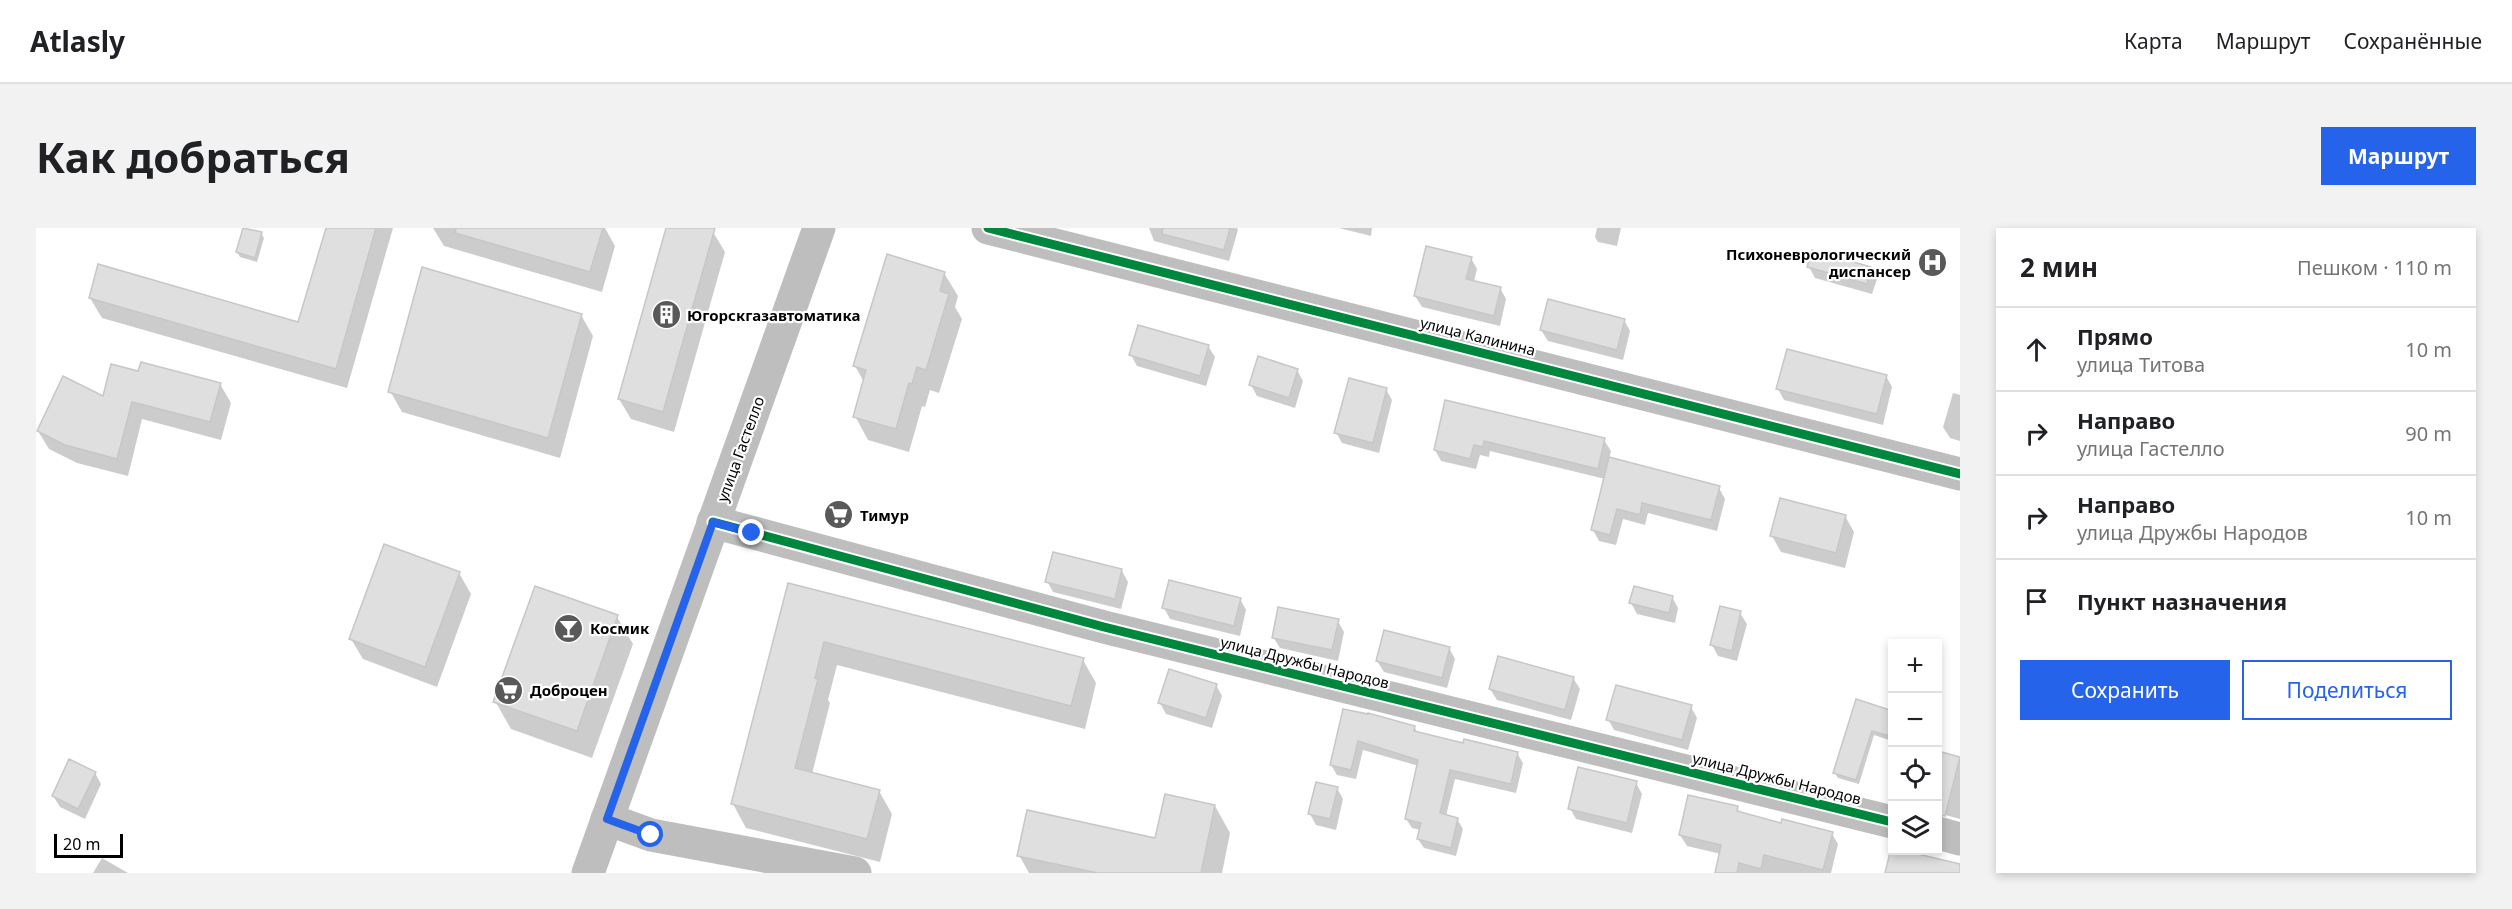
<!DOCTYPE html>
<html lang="ru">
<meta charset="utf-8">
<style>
body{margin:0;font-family:"Noto Sans",sans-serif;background:#f2f2f2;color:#202124}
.controls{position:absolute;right:18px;bottom:18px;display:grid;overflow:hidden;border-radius:0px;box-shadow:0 3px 9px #0003}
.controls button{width:54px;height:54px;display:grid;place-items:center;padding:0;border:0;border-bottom:2px solid #e0e0e0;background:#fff;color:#202124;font:30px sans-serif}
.scale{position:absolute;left:18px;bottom:15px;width:69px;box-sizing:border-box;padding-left:6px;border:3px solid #000;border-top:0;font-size:16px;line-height:21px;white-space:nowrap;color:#000;-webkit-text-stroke:4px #fff;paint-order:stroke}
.stop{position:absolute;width:18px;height:18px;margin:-14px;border:4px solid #2563eb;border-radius:50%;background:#fff}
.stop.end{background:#2563eb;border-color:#fff;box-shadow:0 2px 6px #0008}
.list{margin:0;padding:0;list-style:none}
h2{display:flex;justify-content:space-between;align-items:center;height:78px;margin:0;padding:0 24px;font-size:26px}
h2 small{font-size:20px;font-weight:400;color:#757577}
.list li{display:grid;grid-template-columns:39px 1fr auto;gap:18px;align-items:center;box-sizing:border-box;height:84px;padding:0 24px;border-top:2px solid #e0e0e0}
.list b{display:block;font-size:22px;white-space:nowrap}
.list p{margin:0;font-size:20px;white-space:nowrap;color:#757577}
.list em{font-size:20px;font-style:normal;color:#757577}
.actions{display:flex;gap:12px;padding:18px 24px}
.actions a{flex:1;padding:14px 0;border:2px solid #2563eb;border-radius:0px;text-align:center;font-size:21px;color:#2563eb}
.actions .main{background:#2563eb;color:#fff}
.icon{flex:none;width:33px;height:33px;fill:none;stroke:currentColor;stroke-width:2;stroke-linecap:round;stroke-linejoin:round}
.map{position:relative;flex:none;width:1924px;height:645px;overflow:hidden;border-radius:0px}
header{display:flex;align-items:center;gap:36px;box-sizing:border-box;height:84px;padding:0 30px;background:#fff;border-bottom:2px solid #e0e0e0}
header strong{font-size:28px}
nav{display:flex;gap:33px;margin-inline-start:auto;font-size:21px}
.intro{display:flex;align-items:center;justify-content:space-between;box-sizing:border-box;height:144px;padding:0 36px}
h1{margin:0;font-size:42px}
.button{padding:15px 27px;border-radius:0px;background:#2563eb;color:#fff;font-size:21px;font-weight:700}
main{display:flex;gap:36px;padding:0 36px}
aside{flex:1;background:#fff;border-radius:0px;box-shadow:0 3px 9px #0003}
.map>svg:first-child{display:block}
.shadow{fill:#0003}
.building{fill:#dfdfdf;stroke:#c7c7c7;stroke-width:1.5}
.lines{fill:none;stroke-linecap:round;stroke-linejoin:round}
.minor{stroke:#bebebe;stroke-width:33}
.cycleway-casing{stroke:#fff;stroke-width:13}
.cycleway{stroke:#00873e;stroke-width:9}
.route{stroke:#2563eb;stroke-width:8}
.labels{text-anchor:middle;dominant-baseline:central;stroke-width:4.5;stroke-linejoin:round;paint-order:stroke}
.poi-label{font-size:15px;font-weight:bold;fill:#000;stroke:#fff;text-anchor:start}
.street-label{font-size:15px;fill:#000;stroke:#fff}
</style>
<header>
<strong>Atlasly</strong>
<nav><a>Карта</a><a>Маршрут</a><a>Сохранённые</a></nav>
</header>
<div class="intro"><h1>Как добраться</h1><a class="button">Маршрут</a></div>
<main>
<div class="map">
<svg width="1924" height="645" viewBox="0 0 1924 645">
<rect width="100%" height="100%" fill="#fff"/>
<!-- shadow -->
<g class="shadow">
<polygon points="208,0 225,5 228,10 221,34 204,29 201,24"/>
<polygon points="291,0 357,0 311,160 66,90 54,70 263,96"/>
<polygon points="397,0 569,0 579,18 566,64 408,18"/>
<polygon points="632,0 665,0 677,4 689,24 638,204 595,191 583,171"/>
<polygon points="1113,0 1201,0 1202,2 1193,33 1118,13"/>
<polygon points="1303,0 1336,0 1335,8"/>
<polygon points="1561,0 1585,0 1581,18 1562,14 1559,9"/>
<polygon points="1435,30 1441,41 1438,54 1464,60 1470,71 1464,98 1386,79 1379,68"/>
<polygon points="1773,39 1834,40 1841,51 1836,66 1779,50"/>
<polygon points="908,45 922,68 919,79 926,91 903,165 894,162 889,179 886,178 873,224 832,212 819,188 828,154 819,138"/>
<polygon points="545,87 557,108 524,230 366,184 354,163"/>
<polygon points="1588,92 1594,103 1587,132 1512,113 1505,102"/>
<polygon points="1172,118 1179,129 1170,158 1101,138 1095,127"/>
<polygon points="1261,142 1267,153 1259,180 1221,168 1215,157"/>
<polygon points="103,145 184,156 195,175 185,212 106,191 92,248 41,235 13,221 2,203 68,170"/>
<polygon points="1850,148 1856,159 1847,197 1748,172 1742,161"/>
<polygon points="1350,161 1356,172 1343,225 1306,215 1300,204"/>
<polygon points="1917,165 1924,167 1924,213 1914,210 1907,199"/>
<polygon points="1411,174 1568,212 1575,223 1573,231 1683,260 1689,271 1681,303 1612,285 1609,297 1587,291 1580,317 1563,313 1557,302 1569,251 1454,223 1453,229 1444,227 1440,241 1405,233 1399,222"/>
<polygon points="1809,288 1818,304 1809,340 1745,324 1736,308"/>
<polygon points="1086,343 1092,354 1085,381 1017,364 1011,353"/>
<polygon points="423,345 435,366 401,459 327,431 315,411"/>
<polygon points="753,357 1047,432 1060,455 1049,501 801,437 792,472 794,475 776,546 843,563 856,586 844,634 710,600 697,576"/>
<polygon points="1636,369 1642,380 1639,395 1601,386 1595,375"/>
<polygon points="1204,371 1210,382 1204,408 1134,391 1128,380"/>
<polygon points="1704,385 1711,396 1701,433 1682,428 1676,417"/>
<polygon points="581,389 597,416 556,530 475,501 459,473"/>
<polygon points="1302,393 1308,404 1302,433 1244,420 1237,409"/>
<polygon points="1413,420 1419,431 1411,460 1348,444 1341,433"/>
<polygon points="1537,450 1544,461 1535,492 1461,472 1454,461"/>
<polygon points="1180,457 1186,468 1176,500 1130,486 1124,475"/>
<polygon points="1821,473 1856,484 1856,513 1838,507 1823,556 1802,550 1799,545"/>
<polygon points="1655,479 1661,490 1652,522 1578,502 1572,491"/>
<polygon points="1308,482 1378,499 1382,505 1428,517 1481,525 1487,535 1480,565 1419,551 1410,588 1421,591 1427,601 1420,628 1388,620 1382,611 1384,602 1376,600 1370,591 1383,538 1327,522 1320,551 1301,547 1295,537"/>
<polygon points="1902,525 1924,531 1924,591 1902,585"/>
<polygon points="59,545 65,556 49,591 24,579 17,568"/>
<polygon points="1600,555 1606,566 1596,605 1540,591 1534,580"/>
<polygon points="1301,560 1307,571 1300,602 1280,597 1274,586"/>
<polygon points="1179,578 1194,605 1186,645 993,645 983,627 1120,612"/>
<polygon points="1701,580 1705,586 1796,606 1802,616 1795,645 1680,645 1685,626 1651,618 1644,607"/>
<polygon points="66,630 92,645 57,645"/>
</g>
<!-- building -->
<g class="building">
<polygon points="207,0 226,4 219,30 200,24"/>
<polygon points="290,0 340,0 300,141 53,70 62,36 262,94"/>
<polygon points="420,0 567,0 554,44 419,5"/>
<polygon points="630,0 679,0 627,184 582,171"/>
<polygon points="1127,0 1194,0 1188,22 1126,6"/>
<polygon points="1390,18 1436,29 1430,51 1465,59 1458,88 1378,68"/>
<polygon points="1776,22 1835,39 1831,56 1771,39"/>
<polygon points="851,26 909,44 904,63 913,66 890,142 881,139 876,156 873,155 860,201 817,189 830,142 817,138"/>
<polygon points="386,39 546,86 512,210 352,164"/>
<polygon points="1512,71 1589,91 1581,122 1504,102"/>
<polygon points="1102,97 1173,117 1164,148 1093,127"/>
<polygon points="1751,121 1851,147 1841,186 1740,161"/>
<polygon points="1222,128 1262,141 1253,170 1213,157"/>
<polygon points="105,134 185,155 174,194 96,174 81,231 29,217 1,203 27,148 67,168 75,136 102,143"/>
<polygon points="1313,150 1351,160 1337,215 1298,205"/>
<polygon points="1409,172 1569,210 1562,241 1448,213 1447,219 1438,217 1434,231 1398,222"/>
<polygon points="1573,229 1684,258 1675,292 1606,275 1604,287 1581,281 1574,307 1555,302"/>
<polygon points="1744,270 1810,287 1800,325 1734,308"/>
<polygon points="348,316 424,344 389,439 313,411"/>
<polygon points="1017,324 1086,341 1079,371 1009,354"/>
<polygon points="1133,352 1205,370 1198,398 1126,380"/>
<polygon points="752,355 1048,430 1035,478 788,414 779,450 782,451 759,540 844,562 831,611 695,576"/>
<polygon points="499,358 582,387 541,503 457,474"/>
<polygon points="1598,358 1637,368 1633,385 1593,375"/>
<polygon points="1684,378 1705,383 1696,423 1674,417"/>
<polygon points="1242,379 1303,391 1296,422 1236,410"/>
<polygon points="1348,402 1414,419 1406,450 1340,433"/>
<polygon points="1462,428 1538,449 1529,482 1453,461"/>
<polygon points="1133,441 1181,456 1170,490 1122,475"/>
<polygon points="1580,457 1656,477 1646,512 1570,492"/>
<polygon points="1820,471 1857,483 1857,509 1836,503 1820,552 1797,545"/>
<polygon points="1307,481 1332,486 1332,485 1379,498 1378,503 1427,515 1428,511 1482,524 1475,556 1414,542 1404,585 1422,590 1415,620 1381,611 1385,595 1369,591 1382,532 1322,513 1315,542 1294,537"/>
<polygon points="1902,523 1924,529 1909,588 1902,587"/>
<polygon points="33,531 60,544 42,581 16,568"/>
<polygon points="1542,539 1601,553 1591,595 1532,581"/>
<polygon points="1280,554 1302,559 1294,591 1272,586"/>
<polygon points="1129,566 1179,577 1165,645 1062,645 981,628 991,582 1119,610"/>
<polygon points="1652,567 1702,578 1701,583 1745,595 1746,591 1797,604 1787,642 1728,627 1725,641 1703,635 1701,645 1679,645 1685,617 1643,607"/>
<polygon points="1855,620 1857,622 1865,622 1924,636 1924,645 1849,645"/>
</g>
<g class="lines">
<!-- minor -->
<g class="minor">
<polyline points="952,0 1924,246"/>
<polyline points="677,294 1068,399 1856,594"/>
<polyline points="571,591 615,607 819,645"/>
<polyline points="1902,605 1924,611"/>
<polyline points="552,645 783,0"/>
</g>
<defs>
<g id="cycleway">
<polyline points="952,0 1924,246"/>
<polyline points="677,294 1068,399 1856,594"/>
</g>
</defs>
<!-- cycleway casing -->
<use href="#cycleway" class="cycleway-casing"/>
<!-- cycleway -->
<use href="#cycleway" class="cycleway"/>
</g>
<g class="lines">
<!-- route -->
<polyline class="route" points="615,607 571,591 677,294 716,305"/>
</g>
<!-- icons -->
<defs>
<symbol id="hospital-disc" viewBox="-11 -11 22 22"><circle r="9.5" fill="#595959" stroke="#fff"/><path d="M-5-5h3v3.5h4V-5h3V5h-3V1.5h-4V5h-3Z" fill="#fff"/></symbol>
<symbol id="building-disc" viewBox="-11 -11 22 22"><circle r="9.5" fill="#595959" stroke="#fff"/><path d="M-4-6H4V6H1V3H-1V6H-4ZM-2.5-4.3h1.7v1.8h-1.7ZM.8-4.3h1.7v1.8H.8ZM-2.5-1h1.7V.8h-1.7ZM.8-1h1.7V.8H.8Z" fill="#fff"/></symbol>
<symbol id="supermarket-disc" viewBox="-11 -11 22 22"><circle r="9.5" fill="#595959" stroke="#fff"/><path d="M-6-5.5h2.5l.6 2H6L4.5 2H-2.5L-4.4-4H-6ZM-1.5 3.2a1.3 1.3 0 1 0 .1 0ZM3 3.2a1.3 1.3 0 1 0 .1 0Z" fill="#fff"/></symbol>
<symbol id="bar-disc" viewBox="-11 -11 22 22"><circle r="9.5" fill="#595959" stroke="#fff"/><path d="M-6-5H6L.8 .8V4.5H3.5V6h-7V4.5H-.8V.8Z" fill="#fff"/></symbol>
</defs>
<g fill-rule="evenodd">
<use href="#hospital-disc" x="1880" y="18" width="33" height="33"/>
<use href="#building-disc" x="614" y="70" width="33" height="33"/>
<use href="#supermarket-disc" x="786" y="270" width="33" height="33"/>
<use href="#bar-disc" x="516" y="384" width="33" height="33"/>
<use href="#supermarket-disc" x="456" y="446" width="33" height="33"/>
</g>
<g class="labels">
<!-- poi labels -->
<g class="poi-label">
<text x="1875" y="26" text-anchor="end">Психоневрологический<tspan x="1875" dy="17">диспансер</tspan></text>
<text x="651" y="87">Югорскгазавтоматика</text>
<text x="824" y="287">Тимур</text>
<text x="554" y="400">Космик</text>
<text x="494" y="462">Доброцен</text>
</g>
<!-- street labels -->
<g class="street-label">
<text transform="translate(1442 108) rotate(14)">улица Калинина</text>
<text transform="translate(704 221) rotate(-70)">улица Гастелло</text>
<text transform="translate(1269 434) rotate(14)">улица Дружбы Народов</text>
<text transform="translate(1741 550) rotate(14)">улица Дружбы Народов</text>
</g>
</g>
</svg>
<div class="controls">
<button>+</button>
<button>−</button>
<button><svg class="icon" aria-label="locate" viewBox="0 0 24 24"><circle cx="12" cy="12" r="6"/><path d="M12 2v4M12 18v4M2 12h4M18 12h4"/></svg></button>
<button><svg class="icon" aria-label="layers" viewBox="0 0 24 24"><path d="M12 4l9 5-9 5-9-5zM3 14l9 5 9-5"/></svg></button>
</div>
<div class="scale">20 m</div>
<div class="stop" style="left:615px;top:607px"></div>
<div class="stop end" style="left:716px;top:305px"></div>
</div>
<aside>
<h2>2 мин<small>Пешком · 110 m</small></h2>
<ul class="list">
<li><svg class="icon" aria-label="ahead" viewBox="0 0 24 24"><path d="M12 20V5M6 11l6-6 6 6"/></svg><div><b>Прямо</b><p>улица Титова</p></div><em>10 m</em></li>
<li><svg class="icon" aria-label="right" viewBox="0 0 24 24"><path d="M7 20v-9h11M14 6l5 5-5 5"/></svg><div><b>Направо</b><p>улица Гастелло</p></div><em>90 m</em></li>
<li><svg class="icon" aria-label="right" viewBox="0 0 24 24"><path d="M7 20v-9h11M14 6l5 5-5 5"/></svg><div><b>Направо</b><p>улица Дружбы Народов</p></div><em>10 m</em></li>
<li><svg class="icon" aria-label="arrive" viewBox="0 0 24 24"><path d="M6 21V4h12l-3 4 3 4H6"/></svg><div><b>Пункт назначения</b></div></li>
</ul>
<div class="actions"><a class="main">Сохранить</a><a>Поделиться</a></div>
</aside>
</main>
